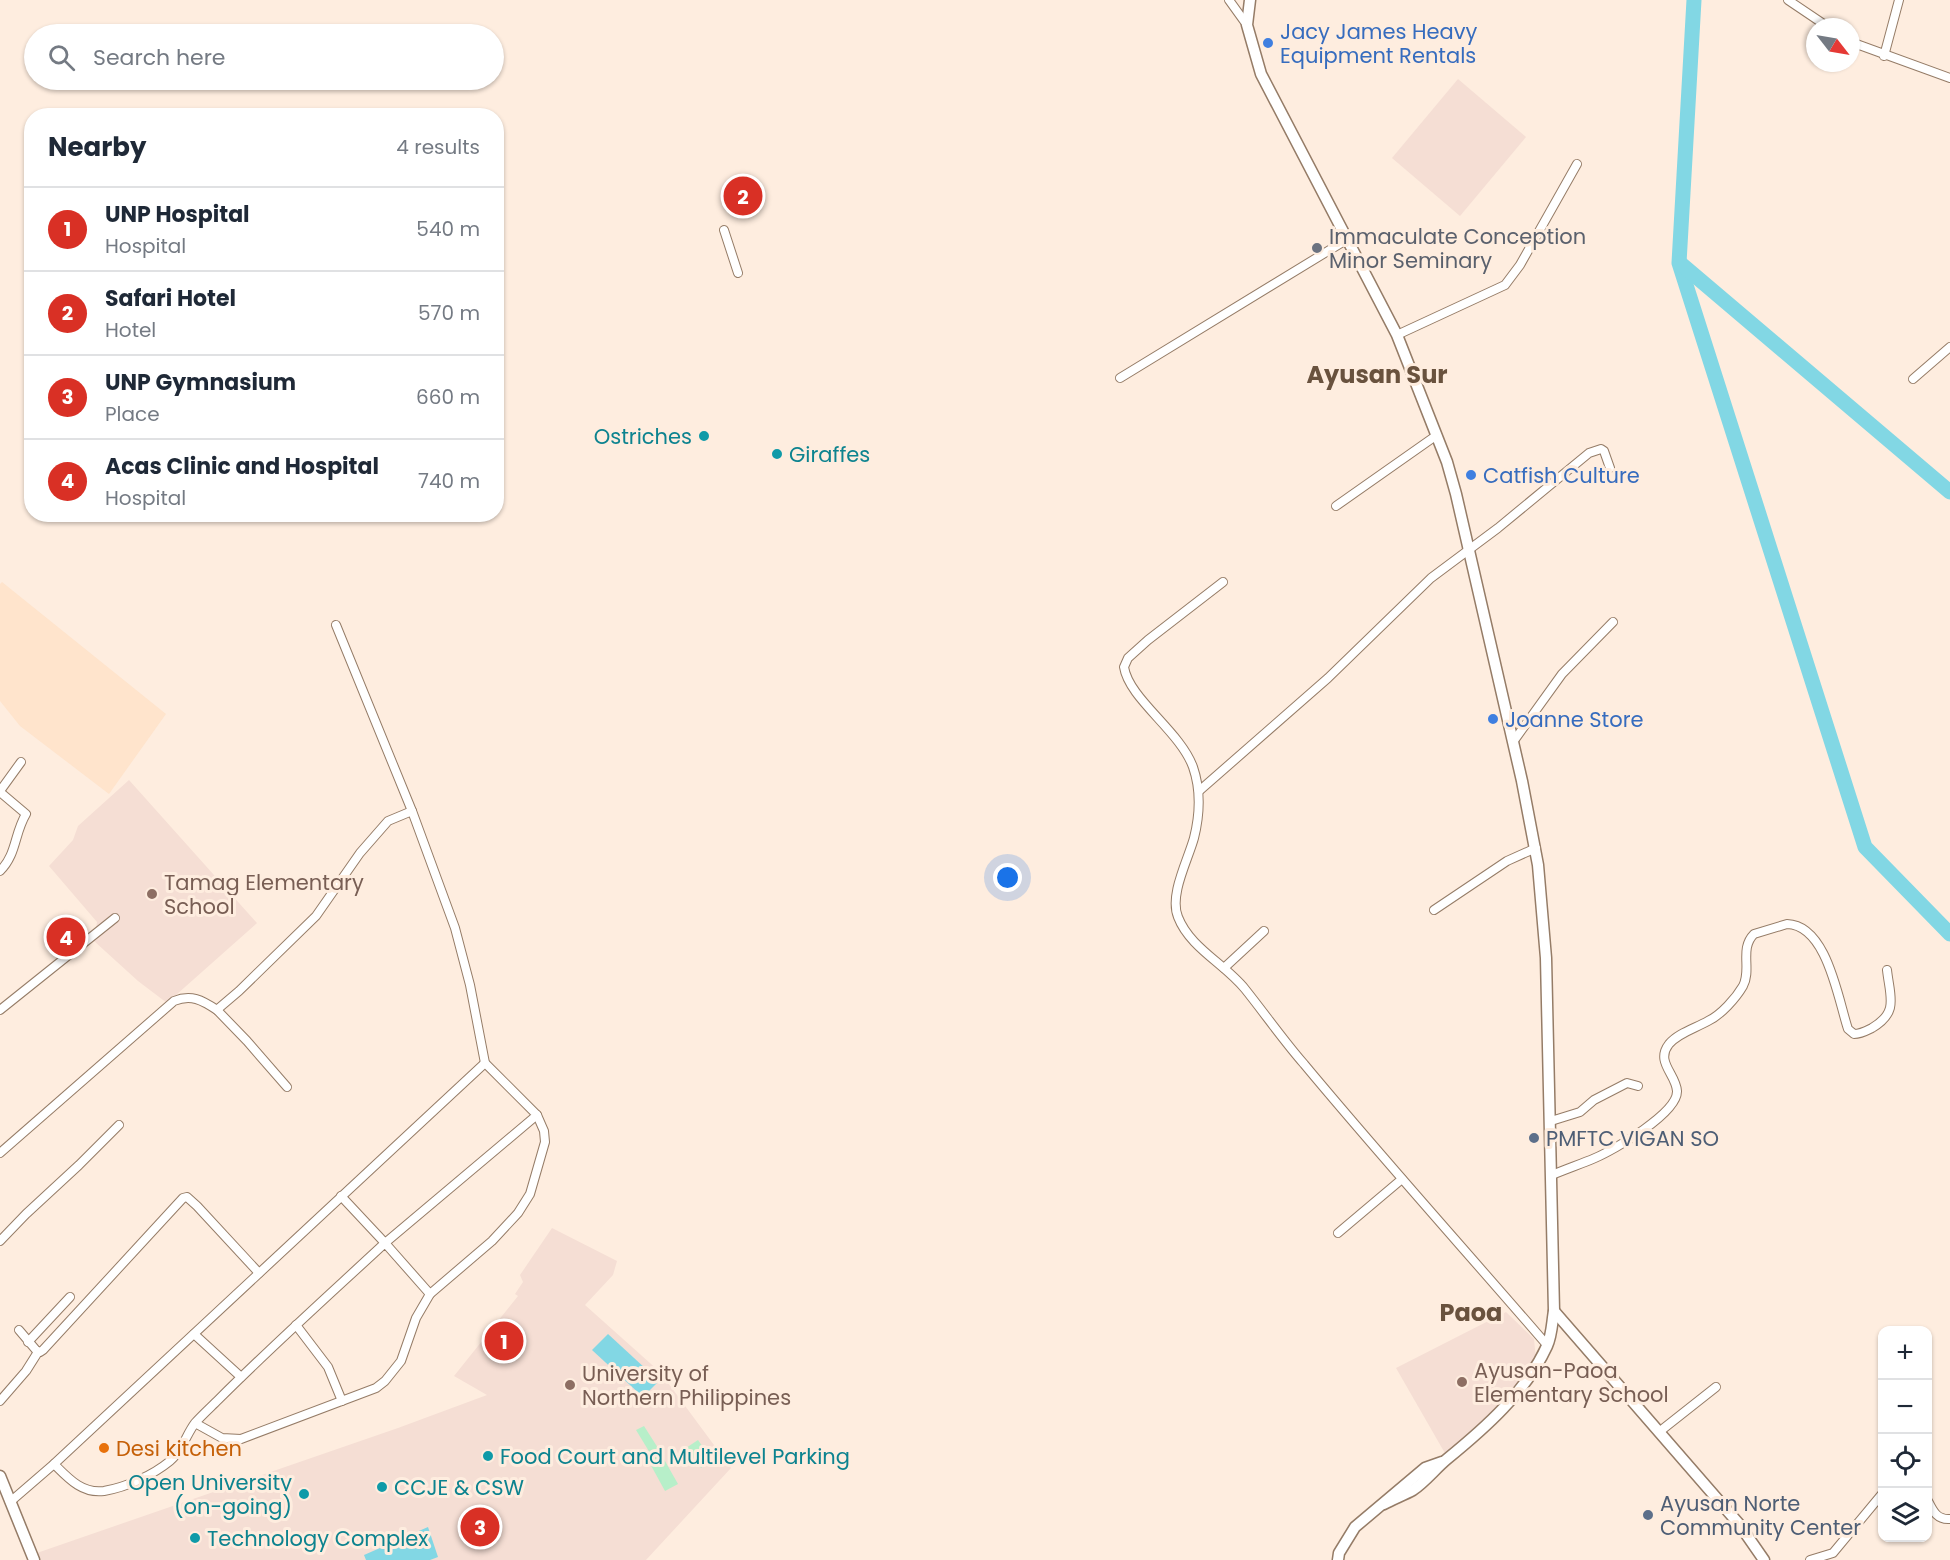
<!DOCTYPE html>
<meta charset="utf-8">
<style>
body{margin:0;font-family:Poppins,sans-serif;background:#f2f2f3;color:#1f2937}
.controls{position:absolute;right:18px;bottom:18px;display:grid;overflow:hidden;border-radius:12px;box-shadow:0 2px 4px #0004}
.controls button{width:54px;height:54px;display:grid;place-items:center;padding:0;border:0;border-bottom:2px solid #e0e1e3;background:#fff;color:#1f2937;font:30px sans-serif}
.compass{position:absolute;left:1806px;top:18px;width:54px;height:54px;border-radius:50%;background:#fff;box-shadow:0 2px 4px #0004;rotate:121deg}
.you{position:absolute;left:1008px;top:878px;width:21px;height:21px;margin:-15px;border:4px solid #fff;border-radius:50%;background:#1a73e8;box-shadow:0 0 0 9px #1a73e833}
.badge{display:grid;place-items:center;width:39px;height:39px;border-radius:50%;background:#d93025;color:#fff;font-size:20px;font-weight:700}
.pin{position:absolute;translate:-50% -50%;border:3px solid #fff;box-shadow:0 2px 6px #0006}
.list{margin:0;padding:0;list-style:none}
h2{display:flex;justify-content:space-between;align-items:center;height:78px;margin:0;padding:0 24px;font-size:26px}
h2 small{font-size:20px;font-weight:400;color:#747a83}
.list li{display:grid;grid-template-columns:39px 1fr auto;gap:18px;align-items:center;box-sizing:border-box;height:84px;padding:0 24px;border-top:2px solid #e0e1e3}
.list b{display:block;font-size:22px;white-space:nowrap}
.list p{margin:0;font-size:20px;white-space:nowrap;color:#747a83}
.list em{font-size:20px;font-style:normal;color:#747a83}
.icon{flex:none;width:33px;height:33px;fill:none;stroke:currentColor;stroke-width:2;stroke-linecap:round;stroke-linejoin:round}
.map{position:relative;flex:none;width:1950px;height:1560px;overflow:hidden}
.search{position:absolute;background:#fff;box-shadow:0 2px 4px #0004;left:24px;top:24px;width:480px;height:66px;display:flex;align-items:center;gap:15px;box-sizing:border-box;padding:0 21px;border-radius:33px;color:#747a83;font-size:22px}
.panel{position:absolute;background:#fff;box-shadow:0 2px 4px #0004;left:24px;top:108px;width:480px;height:414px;border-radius:24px}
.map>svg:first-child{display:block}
.built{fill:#ffe4cc}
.education{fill:#f5ded4}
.green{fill:#b7efc9}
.water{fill:#82d7e4}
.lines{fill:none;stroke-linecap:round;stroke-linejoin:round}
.river{stroke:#82d7e4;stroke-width:15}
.street-casing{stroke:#957c67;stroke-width:10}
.secondary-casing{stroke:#957c67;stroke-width:13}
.street{stroke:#fff;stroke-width:8}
.secondary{stroke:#fff;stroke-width:10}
.shop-dot{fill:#3f7fe0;stroke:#feeddf;stroke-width:2}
.worship-dot{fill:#6b7280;stroke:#feeddf;stroke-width:2}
.culture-dot{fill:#0f9aa8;stroke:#feeddf;stroke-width:2}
.education-dot{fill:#8d6e63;stroke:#feeddf;stroke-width:2}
.service-dot{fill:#5c6f8a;stroke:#feeddf;stroke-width:2}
.food-dot{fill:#e8710a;stroke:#feeddf;stroke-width:2}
.labels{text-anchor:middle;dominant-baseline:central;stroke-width:6;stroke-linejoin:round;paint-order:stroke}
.shop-label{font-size:21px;fill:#366cbe;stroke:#feeddf;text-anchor:start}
.worship-label{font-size:21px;fill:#5b616d;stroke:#feeddf;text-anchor:start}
.culture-label{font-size:21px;fill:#0d838f;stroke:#feeddf;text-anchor:start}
.education-label{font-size:21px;fill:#785e54;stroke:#feeddf;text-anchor:start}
.service-label{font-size:21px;fill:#4e5e75;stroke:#feeddf;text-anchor:start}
.food-label{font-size:21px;fill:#c56008;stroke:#feeddf;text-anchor:start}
.quarter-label{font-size:24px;font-weight:bold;fill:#69523e;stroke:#feeddf}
</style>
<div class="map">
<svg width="1950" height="1560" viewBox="0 0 1950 1560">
<rect width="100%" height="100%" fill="#feeddf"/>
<!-- built -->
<polygon class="built" points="2,582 166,714 109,794 20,726 0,701 0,584"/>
<!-- education -->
<g class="education">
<polygon points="1458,79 1526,137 1460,216 1392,158"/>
<polygon points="129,780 257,923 167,1003 138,981 94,941 97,922 49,866 73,840 78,826"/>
<polygon points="552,1228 617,1261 613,1275 585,1305 660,1372 731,1468 646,1560 36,1560 34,1554 398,1428 487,1395 454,1376 518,1296 515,1294 523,1282 520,1275"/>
<polygon points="1506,1312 1534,1339 1536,1360 1512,1395 1446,1455 1396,1368"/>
</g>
<!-- green -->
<g class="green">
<polygon points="644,1426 658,1448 650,1453 636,1430"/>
<polygon points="698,1440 712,1460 701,1468 686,1448"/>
<polygon points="661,1454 678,1484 665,1491 648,1460"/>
</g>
<!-- water -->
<g class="water">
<polygon points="608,1334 659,1381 643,1397 592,1350"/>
<polygon points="428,1527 438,1557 430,1560 366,1560 364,1555"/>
</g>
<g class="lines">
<!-- river -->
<g class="river">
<polyline points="1694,0 1679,263 1865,847 1950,934"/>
<polyline points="1680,263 1950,492"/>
</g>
<defs>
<g id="street">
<polyline points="1229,0 1247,25"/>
<polyline points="1788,0 1828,27"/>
<polyline points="1851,42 1950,78"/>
<polyline points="1884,56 1899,0"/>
<polyline points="724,230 738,273"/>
<polyline points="1397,335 1505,285 1520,265 1577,164"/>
<polyline points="1120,378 1346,240"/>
<polyline points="1913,379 1950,347"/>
<polyline points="1336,506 1437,435"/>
<path d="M1223 582 1148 640 1128 658 1124 667C1129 699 1180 731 1193 767 1201 790 1200 814 1194 838 1188 860 1169 895 1178 917 1190 948 1225 964 1245 989 1265 1014 1283 1040 1304 1064 1383 1159 1466 1251 1547 1345"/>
<polyline points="336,625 412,811"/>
<polyline points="1513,742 1562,674 1613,622"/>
<polyline points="0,791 21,762"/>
<polyline points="1199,791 1328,678 1431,578 1498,528 1589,453 1601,449 1604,451 1610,468"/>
<path d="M0 792 26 814C14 834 17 854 0 871"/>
<polyline points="1434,910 1507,861 1536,848"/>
<polyline points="1224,968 1264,931"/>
<polyline points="0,1010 115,918"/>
<polyline points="217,1010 247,1041 287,1087"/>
<polyline points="1551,1121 1580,1112 1594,1100 1627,1083 1638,1086"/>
<path d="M0 1153 174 1001C191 994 202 1000 217 1010L219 1008 239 991 316 916 360 853 388 821 412 811 455 928 470 985 485 1063 537 1115 385 1243 341 1196"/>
<path d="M1552 1175C1566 1169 1581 1164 1595 1158 1614 1150 1678 1113 1677 1091 1676 1074 1655 1062 1669 1044 1678 1033 1696 1028 1708 1021 1721 1015 1736 998 1743 986 1752 969 1739 949 1754 934L1787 924C1827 925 1838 999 1848 1029L1854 1034C1861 1034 1866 1031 1872 1028 1899 1012 1890 997 1887 970"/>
<polyline points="1338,1233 1402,1179"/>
<polyline points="0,1241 26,1214 79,1165 119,1125"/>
<polyline points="430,1294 492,1241 518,1213 530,1194 545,1142 544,1131 537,1115"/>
<polyline points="296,1325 328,1367 342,1401"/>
<polyline points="19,1330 36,1350 40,1352 43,1350 183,1198 187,1197 197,1206 259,1273"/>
<polyline points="194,1334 241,1377"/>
<polyline points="28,1342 70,1297"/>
<polyline points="0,1401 26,1371 38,1352"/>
<polyline points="1659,1432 1716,1387"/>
<path d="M54 1464C68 1478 82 1494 104 1491 127 1487 153 1475 170 1461 182 1451 186 1435 195 1423 202 1415 211 1407 218 1400 272 1346 329 1295 385 1243L430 1294 416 1318 401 1361 385 1381 376 1388 241 1439 222 1438 195 1423"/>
<path d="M1928 1501C1933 1511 1937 1520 1950 1519"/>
<polyline points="10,1502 54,1464 485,1063"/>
<polyline points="1810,1560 1833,1553 1882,1494"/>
</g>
<g id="secondary">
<path d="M1250 0 1247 25 1261 74 1397 335 1447 462 1456 494 1522 781 1538 865 1546 958 1554 1311C1552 1322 1552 1335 1547 1346 1526 1392 1485 1428 1447 1459 1435 1469 1426 1481 1413 1490 1404 1495 1393 1499 1384 1504"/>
<polyline points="1554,1311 1739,1524 1764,1560"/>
<polyline points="0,1476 34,1560"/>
<polyline points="1338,1560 1339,1553 1355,1527 1425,1468 1442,1462"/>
</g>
</defs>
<!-- street casing -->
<use href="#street" class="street-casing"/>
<!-- secondary casing -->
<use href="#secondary" class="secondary-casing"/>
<!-- street -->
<use href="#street" class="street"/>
<!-- secondary -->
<use href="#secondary" class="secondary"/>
</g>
<!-- markers -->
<g class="shop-dot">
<circle cx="1268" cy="43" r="6"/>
<circle cx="1471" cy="475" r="6"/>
<circle cx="1493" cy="719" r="6"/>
</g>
<circle class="worship-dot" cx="1317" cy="248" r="6"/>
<g class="culture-dot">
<circle cx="704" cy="436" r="6"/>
<circle cx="777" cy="454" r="6"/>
<circle cx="488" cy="1456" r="6"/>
<circle cx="382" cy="1487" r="6"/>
<circle cx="304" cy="1494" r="6"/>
<circle cx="195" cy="1538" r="6"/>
</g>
<g class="education-dot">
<circle cx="152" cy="894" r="6"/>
<circle cx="1462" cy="1382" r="6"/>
<circle cx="570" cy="1385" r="6"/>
</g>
<g class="service-dot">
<circle cx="1534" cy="1138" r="6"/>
<circle cx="1648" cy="1515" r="6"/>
</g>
<circle class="food-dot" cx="104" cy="1448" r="6"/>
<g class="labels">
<!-- shop labels -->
<g class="shop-label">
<text x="1280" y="31">Jacy James Heavy<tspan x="1280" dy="24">Equipment Rentals</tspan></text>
<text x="1483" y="475">Catfish Culture</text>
<text x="1505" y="719">Joanne Store</text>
</g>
<!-- worship labels -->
<g class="worship-label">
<text x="1329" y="236">Immaculate Conception<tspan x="1329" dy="24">Minor Seminary</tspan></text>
</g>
<!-- culture labels -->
<g class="culture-label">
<text x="692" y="436" text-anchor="end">Ostriches</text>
<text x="789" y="454">Giraffes</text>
<text x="500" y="1456">Food Court and Multilevel Parking</text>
<text x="292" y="1482" text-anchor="end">Open University<tspan x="292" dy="24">(on-going)</tspan></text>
<text x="394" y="1487">CCJE &amp; CSW</text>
<text x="207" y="1538">Technology Complex</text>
</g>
<!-- education labels -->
<g class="education-label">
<text x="164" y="882">Tamag Elementary<tspan x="164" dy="24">School</tspan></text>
<text x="1474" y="1370">Ayusan-Paoa<tspan x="1474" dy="24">Elementary School</tspan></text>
<text x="582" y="1373">University of<tspan x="582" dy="24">Northern Philippines</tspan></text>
</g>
<!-- service labels -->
<g class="service-label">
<text x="1546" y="1138">PMFTC VIGAN SO</text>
<text x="1660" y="1503">Ayusan Norte<tspan x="1660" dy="24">Community Center</tspan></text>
</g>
<!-- food labels -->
<g class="food-label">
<text x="116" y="1448">Desi kitchen</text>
</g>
<!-- quarter labels -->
<g class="quarter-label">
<text x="1377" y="374">Ayusan Sur</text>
<text x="1471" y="1312">Paoa</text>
</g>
</g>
</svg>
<div class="controls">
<button>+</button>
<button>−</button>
<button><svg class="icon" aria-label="locate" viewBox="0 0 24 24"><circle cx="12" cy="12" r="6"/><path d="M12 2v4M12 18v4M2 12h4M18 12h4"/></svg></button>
<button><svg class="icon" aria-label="layers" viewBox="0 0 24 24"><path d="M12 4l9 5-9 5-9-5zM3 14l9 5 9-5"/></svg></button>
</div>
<svg class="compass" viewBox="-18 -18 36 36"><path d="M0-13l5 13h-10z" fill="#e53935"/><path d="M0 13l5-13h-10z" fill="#747a83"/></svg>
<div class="you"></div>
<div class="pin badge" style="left:504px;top:1341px">1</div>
<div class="pin badge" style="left:743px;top:196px">2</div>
<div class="pin badge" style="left:480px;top:1527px">3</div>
<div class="pin badge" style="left:66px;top:937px">4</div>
<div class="search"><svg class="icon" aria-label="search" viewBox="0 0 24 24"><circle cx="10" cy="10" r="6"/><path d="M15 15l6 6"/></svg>Search here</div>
<section class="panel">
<h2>Nearby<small>4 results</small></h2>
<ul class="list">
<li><span class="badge">1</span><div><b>UNP Hospital</b><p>Hospital</p></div><em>540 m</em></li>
<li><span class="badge">2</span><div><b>Safari Hotel</b><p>Hotel</p></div><em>570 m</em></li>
<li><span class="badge">3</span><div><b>UNP Gymnasium</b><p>Place</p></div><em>660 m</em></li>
<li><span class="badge">4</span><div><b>Acas Clinic and Hospital</b><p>Hospital</p></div><em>740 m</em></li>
</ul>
</section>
</div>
